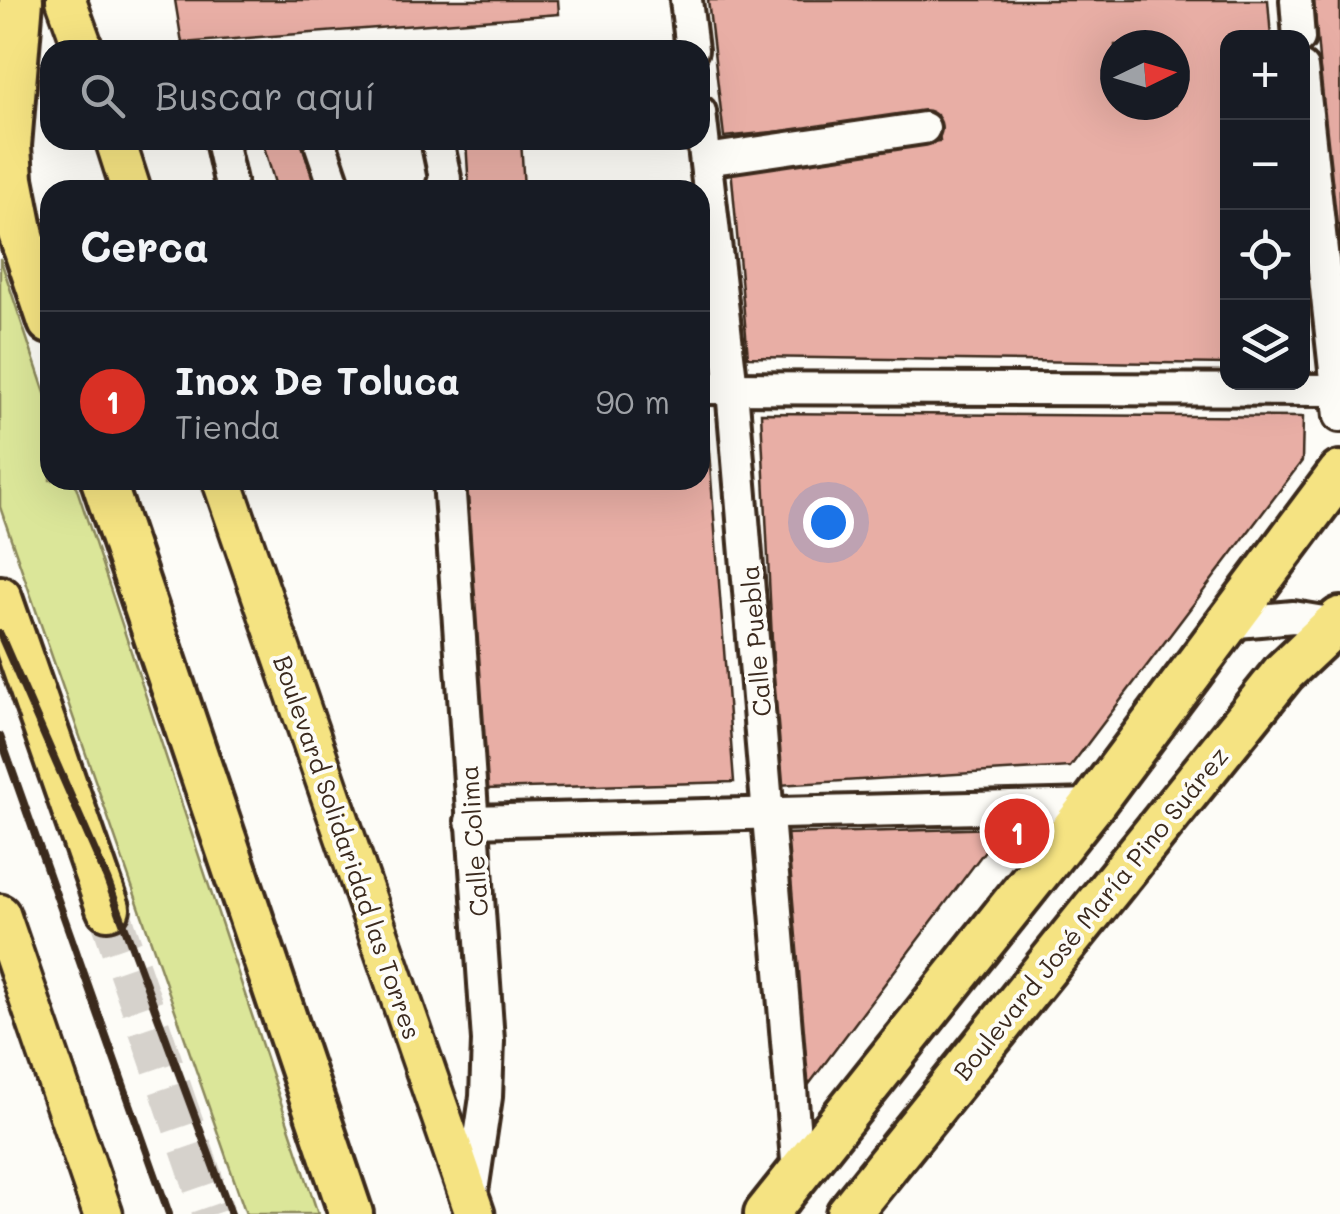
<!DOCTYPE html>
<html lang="es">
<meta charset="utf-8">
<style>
body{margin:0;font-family:Mali,sans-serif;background:#20242c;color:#f1f3f6}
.controls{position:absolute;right:30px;top:30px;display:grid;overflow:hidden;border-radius:20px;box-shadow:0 10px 40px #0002}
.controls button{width:90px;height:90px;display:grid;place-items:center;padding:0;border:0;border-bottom:2px solid #363941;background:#171b24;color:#f1f3f6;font:50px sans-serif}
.compass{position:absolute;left:1100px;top:30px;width:90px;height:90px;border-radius:50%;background:#171b24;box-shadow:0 10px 40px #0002;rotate:85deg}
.you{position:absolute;left:828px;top:522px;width:35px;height:35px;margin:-25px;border:8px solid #fff;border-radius:50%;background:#1a73e8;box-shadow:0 0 0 15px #1a73e833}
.badge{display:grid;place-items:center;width:65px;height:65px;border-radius:50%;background:#d93025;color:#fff;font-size:32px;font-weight:700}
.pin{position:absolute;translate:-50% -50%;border:5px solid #fff;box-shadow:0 2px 10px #0006}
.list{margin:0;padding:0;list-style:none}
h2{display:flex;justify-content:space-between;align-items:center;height:130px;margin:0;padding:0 40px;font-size:42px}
h2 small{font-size:32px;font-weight:400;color:#9ea1a6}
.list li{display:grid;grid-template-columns:65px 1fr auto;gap:30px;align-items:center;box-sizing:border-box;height:180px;padding:0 40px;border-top:2px solid #363941}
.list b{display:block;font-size:38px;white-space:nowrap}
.list p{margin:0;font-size:32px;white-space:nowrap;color:#9ea1a6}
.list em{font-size:32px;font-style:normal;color:#9ea1a6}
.icon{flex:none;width:55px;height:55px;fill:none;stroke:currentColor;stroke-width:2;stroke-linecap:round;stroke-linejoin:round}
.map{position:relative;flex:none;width:1340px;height:1214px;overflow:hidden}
.search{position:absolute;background:#171b24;box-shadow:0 10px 40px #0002;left:40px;top:40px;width:670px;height:110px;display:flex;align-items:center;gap:25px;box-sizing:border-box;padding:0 35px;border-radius:30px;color:#9ea1a6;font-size:38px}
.panel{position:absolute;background:#171b24;box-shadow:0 10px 40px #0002;left:40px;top:180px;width:670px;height:310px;border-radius:30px}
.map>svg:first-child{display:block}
.green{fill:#dbe699;stroke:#8b885c;stroke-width:2.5}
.building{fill:#e8aea5;stroke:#3b2a1e;stroke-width:2.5;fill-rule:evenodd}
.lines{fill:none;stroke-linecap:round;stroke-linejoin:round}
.highway-tunnel{stroke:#d6d2cc;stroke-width:42;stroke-dasharray:42 21;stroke-linecap:butt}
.minor-casing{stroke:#3b2a1e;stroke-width:38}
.major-casing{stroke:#3b2a1e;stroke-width:45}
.highway-casing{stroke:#3b2a1e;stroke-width:50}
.minor{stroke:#fdfcf7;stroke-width:30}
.major{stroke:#f5e382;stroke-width:38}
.highway{stroke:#f5e382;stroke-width:42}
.rail{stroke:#3b2a1e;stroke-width:8}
.labels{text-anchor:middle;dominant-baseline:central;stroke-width:8;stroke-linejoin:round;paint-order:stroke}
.street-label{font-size:25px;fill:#3b2a1e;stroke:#fdfcf7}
</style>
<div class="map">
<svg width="1340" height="1214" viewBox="0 0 1340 1214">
<rect width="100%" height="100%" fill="#fdfcf7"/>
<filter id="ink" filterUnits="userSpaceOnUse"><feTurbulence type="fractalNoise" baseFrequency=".01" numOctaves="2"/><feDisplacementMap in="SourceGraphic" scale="20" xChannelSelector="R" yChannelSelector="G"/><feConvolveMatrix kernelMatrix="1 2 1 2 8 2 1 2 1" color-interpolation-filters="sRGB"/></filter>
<g filter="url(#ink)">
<!-- green -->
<polygon class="green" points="0,258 50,408 50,480 74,480 318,1214 246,1214 0,507"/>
<!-- building -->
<g class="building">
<polygon points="175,0 558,0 559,14 182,43"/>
<path d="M708 0H1268L1271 38H1228V364L748 357 731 167 940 141 937 115 724 137ZM1115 45H1175V105H1115Z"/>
<polygon points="1314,0 1340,0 1340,311"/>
<polygon points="262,140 301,140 316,190 277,190"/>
<polygon points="466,140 521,140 524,189 469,190"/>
<polygon points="700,410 706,411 734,782 484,789 467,480 700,480"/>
<polygon points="761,413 1303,417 1302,461 1070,767 779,785"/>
<polygon points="1002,828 798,1099 783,834"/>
</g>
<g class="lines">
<!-- highway-tunnel -->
<polyline class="highway-tunnel" points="108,908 214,1214"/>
<defs>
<g id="minor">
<polyline points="686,0 692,50"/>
<polyline points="1296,0 1299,38"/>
<polyline points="1302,68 1340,416"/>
<polyline points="700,112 732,389 798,1172"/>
<polyline points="226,140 222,145 232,190"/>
<polyline points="319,140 336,190"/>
<polyline points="437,140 445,178 441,190"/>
<polyline points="706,160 924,128"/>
<polyline points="700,388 1340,390"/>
<polyline points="449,480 488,1041 486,1097 471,1198"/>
<polyline points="1227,623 1293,617 1336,624 1340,629"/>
<polyline points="471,821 1092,805"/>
</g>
<g id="major">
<polyline points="66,0 84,50"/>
<polyline points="115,140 131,190"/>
<polyline points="222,480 475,1214"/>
<polyline points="0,914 103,1214"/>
</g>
<g id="highway">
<polyline points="21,0 9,146 11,179 24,245"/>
<polyline points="15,218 50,322"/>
<polyline points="103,480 351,1214"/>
<polyline points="0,598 108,908"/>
<polyline points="766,1214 1092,805 1340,473"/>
<polyline points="848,1214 1284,672 1340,619"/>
</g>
</defs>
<!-- minor casing -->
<use href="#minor" class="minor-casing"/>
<!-- major casing -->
<use href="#major" class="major-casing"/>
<!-- highway casing -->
<use href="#highway" class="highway-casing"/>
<!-- minor -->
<use href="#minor" class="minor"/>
<!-- major -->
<use href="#major" class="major"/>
<!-- highway -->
<use href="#highway" class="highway"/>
<!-- rail -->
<g class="rail">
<polyline points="0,634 107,879 231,1214"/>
<polyline points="0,736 169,1214"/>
</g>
</g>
</g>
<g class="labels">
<!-- street labels -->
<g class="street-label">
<text transform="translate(755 641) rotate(-95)">Calle Puebla</text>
<text transform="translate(473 841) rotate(-94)">Calle Colima</text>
<text transform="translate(348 847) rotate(71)">Boulevard Solidaridad las Torres</text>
<text transform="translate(1090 913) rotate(-51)">Boulevard José María Pino Suárez</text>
</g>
</g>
</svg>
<div class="controls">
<button>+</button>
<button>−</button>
<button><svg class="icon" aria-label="locate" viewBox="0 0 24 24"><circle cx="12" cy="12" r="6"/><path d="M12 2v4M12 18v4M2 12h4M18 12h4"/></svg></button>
<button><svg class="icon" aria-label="layers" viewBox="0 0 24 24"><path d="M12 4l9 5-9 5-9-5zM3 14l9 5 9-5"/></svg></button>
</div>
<svg class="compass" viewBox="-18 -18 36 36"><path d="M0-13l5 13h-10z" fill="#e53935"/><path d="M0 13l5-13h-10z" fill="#9ea1a6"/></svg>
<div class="you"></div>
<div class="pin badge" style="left:1017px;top:831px">1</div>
<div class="search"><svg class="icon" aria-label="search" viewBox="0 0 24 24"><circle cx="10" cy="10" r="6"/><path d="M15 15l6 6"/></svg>Buscar aquí</div>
<section class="panel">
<h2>Cerca<small></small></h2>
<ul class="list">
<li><span class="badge">1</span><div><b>Inox De Toluca</b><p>Tienda</p></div><em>90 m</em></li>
</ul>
</section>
</div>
